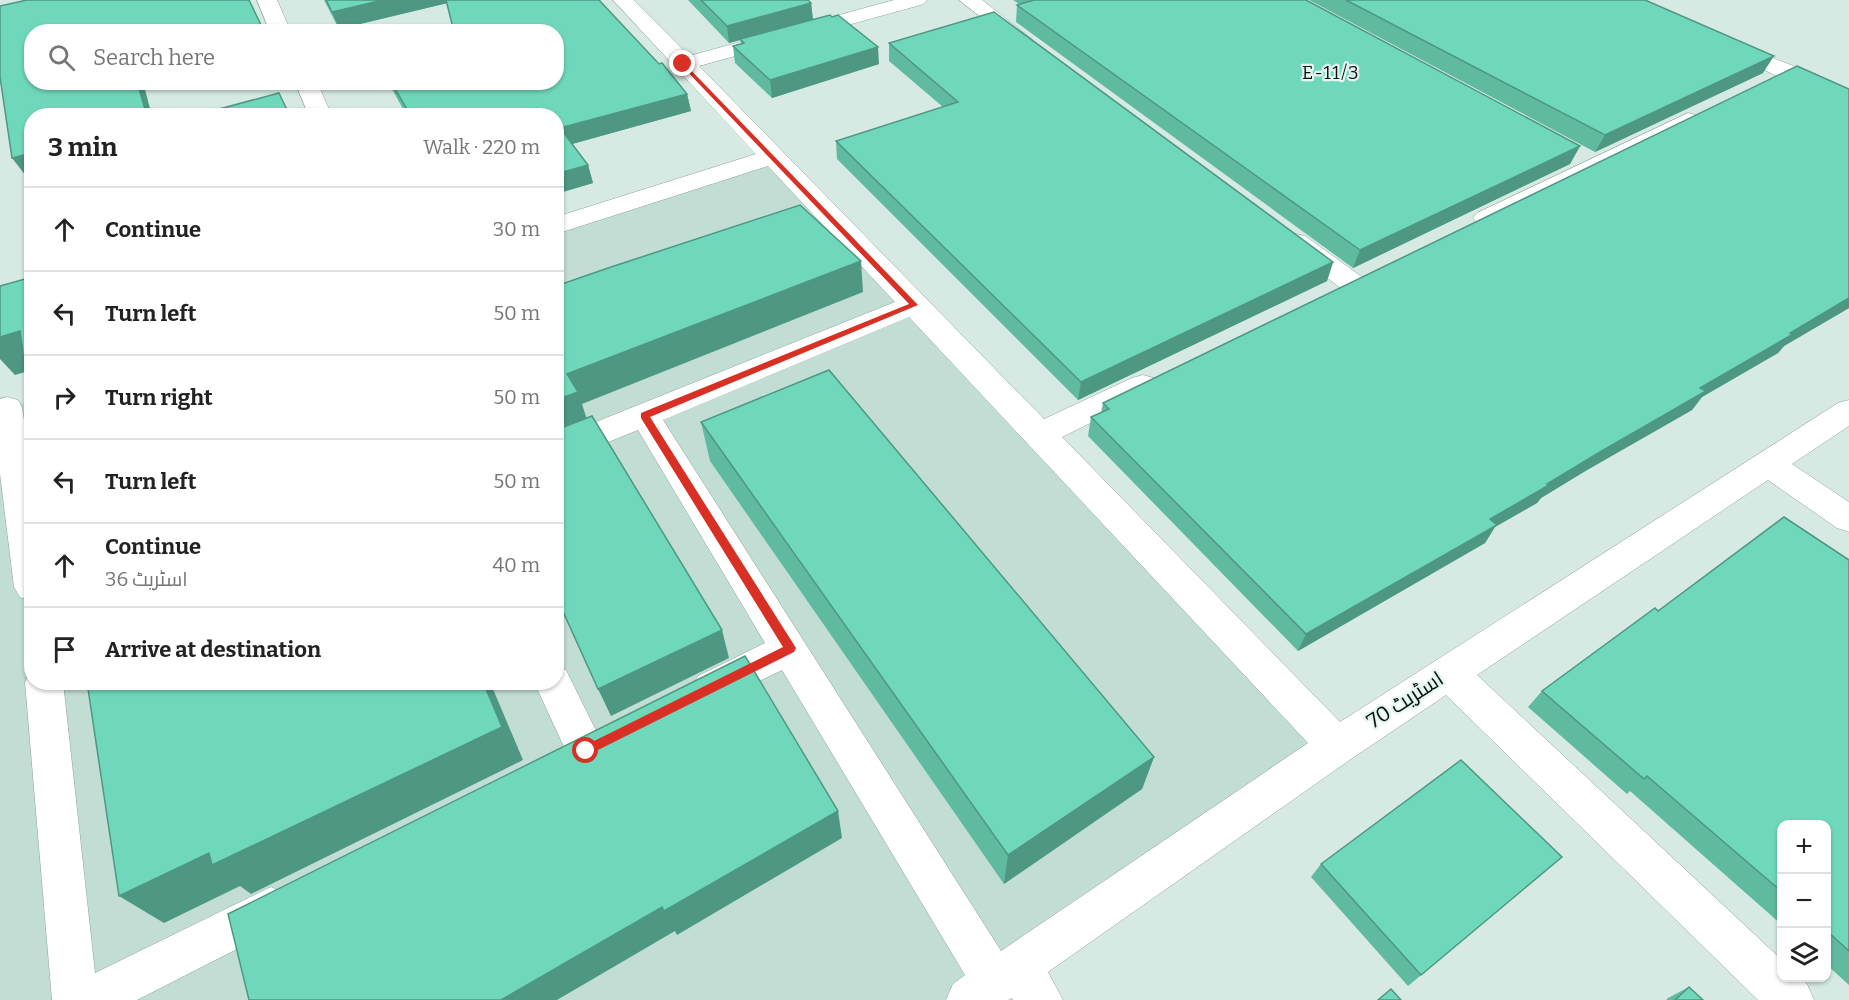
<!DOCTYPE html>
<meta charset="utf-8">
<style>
body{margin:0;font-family:Bitter,Cairo,serif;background:#f6f6f6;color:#222}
.controls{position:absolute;right:18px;bottom:18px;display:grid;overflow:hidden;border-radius:12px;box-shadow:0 2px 4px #0004}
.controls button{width:54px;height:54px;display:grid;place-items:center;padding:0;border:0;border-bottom:2px solid #e0e0e0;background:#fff;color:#222;font:30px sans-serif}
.stop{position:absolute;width:18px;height:18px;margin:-14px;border:4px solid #d93025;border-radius:50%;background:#fff}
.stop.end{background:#d93025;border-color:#fff;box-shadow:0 2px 6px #0008}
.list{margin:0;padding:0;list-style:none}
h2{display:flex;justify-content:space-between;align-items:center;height:78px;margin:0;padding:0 24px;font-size:26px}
h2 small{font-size:20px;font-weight:400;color:#767676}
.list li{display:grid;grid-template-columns:39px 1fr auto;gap:18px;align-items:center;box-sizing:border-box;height:84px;padding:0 24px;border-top:2px solid #e0e0e0}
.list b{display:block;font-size:22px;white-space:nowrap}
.list p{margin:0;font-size:20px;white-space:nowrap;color:#767676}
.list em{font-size:20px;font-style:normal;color:#767676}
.icon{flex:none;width:33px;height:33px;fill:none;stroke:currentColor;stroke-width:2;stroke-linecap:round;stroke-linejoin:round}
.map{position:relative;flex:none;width:1849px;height:1000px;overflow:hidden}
.search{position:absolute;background:#fff;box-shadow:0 2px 4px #0004;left:24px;top:24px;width:540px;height:66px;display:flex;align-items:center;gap:15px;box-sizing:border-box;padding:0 21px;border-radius:24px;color:#767676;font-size:22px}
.panel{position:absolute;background:#fff;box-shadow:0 2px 4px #0004;left:24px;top:108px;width:540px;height:582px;border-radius:24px}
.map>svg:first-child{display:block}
.built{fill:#c2ded4}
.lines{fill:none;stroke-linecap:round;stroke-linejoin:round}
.street-casing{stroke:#8fa29b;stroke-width:1}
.street{fill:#fff;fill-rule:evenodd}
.wall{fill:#60baa0}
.shaded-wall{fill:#4e9782}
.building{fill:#70d8ba;stroke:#4e9782;stroke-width:1.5}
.route{fill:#d93025}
.labels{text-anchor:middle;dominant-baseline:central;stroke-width:4.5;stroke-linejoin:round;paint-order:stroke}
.far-neighbourhood-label{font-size:18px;letter-spacing:1.5px;fill:#0a110f;stroke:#e3f7f0}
.street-label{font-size:21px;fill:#0a110f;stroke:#e3f7f0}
</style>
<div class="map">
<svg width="1849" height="1000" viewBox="0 0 1849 1000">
<rect width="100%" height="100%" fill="#d6eae3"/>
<!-- built -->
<polygon class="built" points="772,157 1334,744 963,1000 0,1000 0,411 31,400 32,682 556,682 557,228"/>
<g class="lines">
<defs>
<g id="street">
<polygon points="257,0 277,0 291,32 270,32"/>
<path d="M613 0H634L689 56 894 0H927L924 4 699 66 1044 419 1132 378 1143 375 1154 378 1158 385 1154 392 1062 437 1340 722 1838 403 1849 400V426L1792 464 1849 502V532L1837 528 1768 480 1477 675 1782 960V978H1801L1807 984 1814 1000H1758L1446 695 1351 759 1048 972 1063 1000H1013L1012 998 1008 1000H946L953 984 965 975 782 670 711 705 698 700 692 688 698 676 765 643 638 430 556 463V438L895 302 768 166 556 234V217L756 154ZM909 317 1308 743 1001 951 663 420Z"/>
<polygon points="959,0 982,0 1033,40 1030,44 1023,46 1016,44"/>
<polygon points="1726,40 1796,67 1799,72 1796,77 1788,79 1780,77 1719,50 1715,46 1719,42"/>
<polygon points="295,82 317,82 332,116 309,116"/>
<polygon points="1688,113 1696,115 1700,120 1696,125 1495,223 1486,226 1477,223 1473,218 1477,213"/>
<polygon points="1296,234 1305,236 1362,277 1366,283 1362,289 1352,292 1342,289 1287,248 1283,242 1287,236"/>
<polygon points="7,397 18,400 22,408 32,468 32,601 20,597 14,587 0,474 0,399"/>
<polygon points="556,667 566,670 606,751 600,764 586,769 572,764 534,682 556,682"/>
<polygon points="31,670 32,682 63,682 95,973 271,887 286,894 293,909 286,924 137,1000 52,1000 25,682"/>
</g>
</defs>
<!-- street casing -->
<use href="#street" class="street-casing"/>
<!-- street -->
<use href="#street" class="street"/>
</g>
<!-- wall -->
<g class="wall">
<polygon points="324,0 599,0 687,94 691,111 572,144 588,165 593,183 556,194 556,116 407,116 388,82 556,82 447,3 339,29"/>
<polygon points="688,0 808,0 811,3 813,20 879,64 772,98 735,63 733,46 741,43 740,40 729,43"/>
<polygon points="1013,0 1306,0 1580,146 1570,164 1353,268 1016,22 1017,5 1019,4"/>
<polygon points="1309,0 1645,0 1763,73 1595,152"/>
<polygon points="889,43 1333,262 1327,281 1078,400 837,159 836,141 943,107 889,61"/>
<polygon points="1849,89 1849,308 1784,346 1778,353 1702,397 1692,410 1587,470 1541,498 1537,503 1495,527 1485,543 1298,651 1088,436 1091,417 1101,413 1103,403"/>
<polygon points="701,422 1154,757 1142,789 1004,884 710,461"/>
<polygon points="1849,560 1849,985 1827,965 1827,825 1782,825 1782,925 1630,791 1627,794 1528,707 1542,691 1658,611"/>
<polygon points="1562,857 1408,986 1311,877 1321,864"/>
<polygon points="1689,987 1703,1000 1666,1000 1668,998"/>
</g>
<!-- shaded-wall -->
<g class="shaded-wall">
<polygon points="249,0 264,32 252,32"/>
<polygon points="383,0 448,0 448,3 339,29 332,12"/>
<polygon points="811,3 813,20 729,43 727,26"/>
<polygon points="878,47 879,64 772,98 770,80"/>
<polygon points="1774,56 1763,73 1595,152 1605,135"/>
<polygon points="137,82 143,82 152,116 147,116"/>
<polygon points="687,94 691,111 565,146 560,128"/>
<polygon points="1580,146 1570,164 1353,268 1360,250"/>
<polygon points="32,153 32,174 26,176 12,158"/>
<polygon points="588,165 593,183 556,194 556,174"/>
<polygon points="861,261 863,292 582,404 588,423 556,436 556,400 567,374"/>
<polygon points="1333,262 1327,281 1078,400 1081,382"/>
<polygon points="1849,298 1849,308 1784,346 1778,353 1702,397 1692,410 1587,470 1541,498 1537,503 1495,527 1485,543 1298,651 1306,634 1700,388 1790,333"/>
<polygon points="20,331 32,370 15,375 0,359 0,337"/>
<polygon points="722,630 729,658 611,716 598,689"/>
<polygon points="483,682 490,682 523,760 251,894 240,886 164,923 119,896"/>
<polygon points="1154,757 1142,789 1004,884 1008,855"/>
<polygon points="838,811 842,838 677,935 675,931 557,1000 501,1000 662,907"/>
</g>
<!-- building -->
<g class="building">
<polygon points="27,0 249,0 263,29 252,32 32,32 32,82 137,82 147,116 32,116 32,153 12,158 0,77 0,6"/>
<polygon points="326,0 383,0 332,12"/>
<polygon points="446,0 599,0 659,64 662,63 687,94 560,128 588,165 556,174 556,116 411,116 391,82 556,82 556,32 454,32"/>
<polygon points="701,0 808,0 811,3 727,26"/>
<polygon points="1034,0 1306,0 1580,146 1360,250 1017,5"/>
<polygon points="1346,0 1645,0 1774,56 1605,135"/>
<polygon points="994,12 1333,262 1081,382 836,141 958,102 889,43"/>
<polygon points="830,15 832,17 838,15 878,47 770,80 733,46 744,43 740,39"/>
<polygon points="1797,66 1849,89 1849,298 1790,333 1793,334 1700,388 1706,391 1600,452 1547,484 1549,485 1490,519 1497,525 1306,634 1091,417 1109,409 1103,403"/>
<polygon points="279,93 290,116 193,116"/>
<polygon points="800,205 861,261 567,374 578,392 556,400 556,286 611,267"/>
<polygon points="32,277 32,419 20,331 0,337 0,286"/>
<polygon points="829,370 1154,757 1008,855 701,422"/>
<polygon points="592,416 722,630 598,689 556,596 556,430"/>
<polygon points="32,429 32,532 27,517 27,430"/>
<polygon points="1784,517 1849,560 1849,951 1827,931 1827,825 1782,825 1782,892 1647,776 1644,779 1542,691 1655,608 1658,611"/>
<polygon points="745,656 838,811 664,911 662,907 501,1000 249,1000 228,914"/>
<polygon points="87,682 483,682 502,727 212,865 209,853 119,896"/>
<polygon points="1461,760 1562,857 1421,975 1321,864"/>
<polygon points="1689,987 1703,1000 1675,1000"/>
<polygon points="1391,989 1401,1000 1378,1000"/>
</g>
<!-- route -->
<polygon class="route" points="683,62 918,305 650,417 796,648 794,652 586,756 582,755 582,747 783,647 641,418 641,413 909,304 681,65"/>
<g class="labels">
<!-- far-neighbourhood labels -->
<g class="far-neighbourhood-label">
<text x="1331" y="73">E-11/3</text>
</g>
<!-- street labels -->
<g class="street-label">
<text transform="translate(1405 700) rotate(-33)">اسٹریٹ 70</text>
</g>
</g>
</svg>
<div class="controls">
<button>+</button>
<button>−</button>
<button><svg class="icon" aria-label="layers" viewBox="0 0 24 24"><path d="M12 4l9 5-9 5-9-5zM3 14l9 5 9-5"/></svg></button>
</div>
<div class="stop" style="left:586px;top:751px"></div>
<div class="stop end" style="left:683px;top:64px"></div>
<div class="search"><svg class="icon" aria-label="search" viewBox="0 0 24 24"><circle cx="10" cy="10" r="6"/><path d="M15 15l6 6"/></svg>Search here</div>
<section class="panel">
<h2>3 min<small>Walk · 220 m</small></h2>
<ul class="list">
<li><svg class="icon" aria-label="ahead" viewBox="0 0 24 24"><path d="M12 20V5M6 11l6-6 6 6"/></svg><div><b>Continue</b></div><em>30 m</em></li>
<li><svg class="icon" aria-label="left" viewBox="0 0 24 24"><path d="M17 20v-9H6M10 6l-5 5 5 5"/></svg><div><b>Turn left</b></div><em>50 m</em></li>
<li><svg class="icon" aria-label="right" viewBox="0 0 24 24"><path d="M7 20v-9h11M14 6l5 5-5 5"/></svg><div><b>Turn right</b></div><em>50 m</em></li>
<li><svg class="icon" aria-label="left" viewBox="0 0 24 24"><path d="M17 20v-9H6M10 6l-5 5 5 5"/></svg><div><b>Turn left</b></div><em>50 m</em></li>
<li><svg class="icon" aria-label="ahead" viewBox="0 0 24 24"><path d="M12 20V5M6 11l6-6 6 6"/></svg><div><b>Continue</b><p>اسٹریٹ 36</p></div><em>40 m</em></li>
<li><svg class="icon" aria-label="arrive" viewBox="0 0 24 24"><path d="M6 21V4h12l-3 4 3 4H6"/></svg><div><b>Arrive at destination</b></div></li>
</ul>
</section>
</div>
